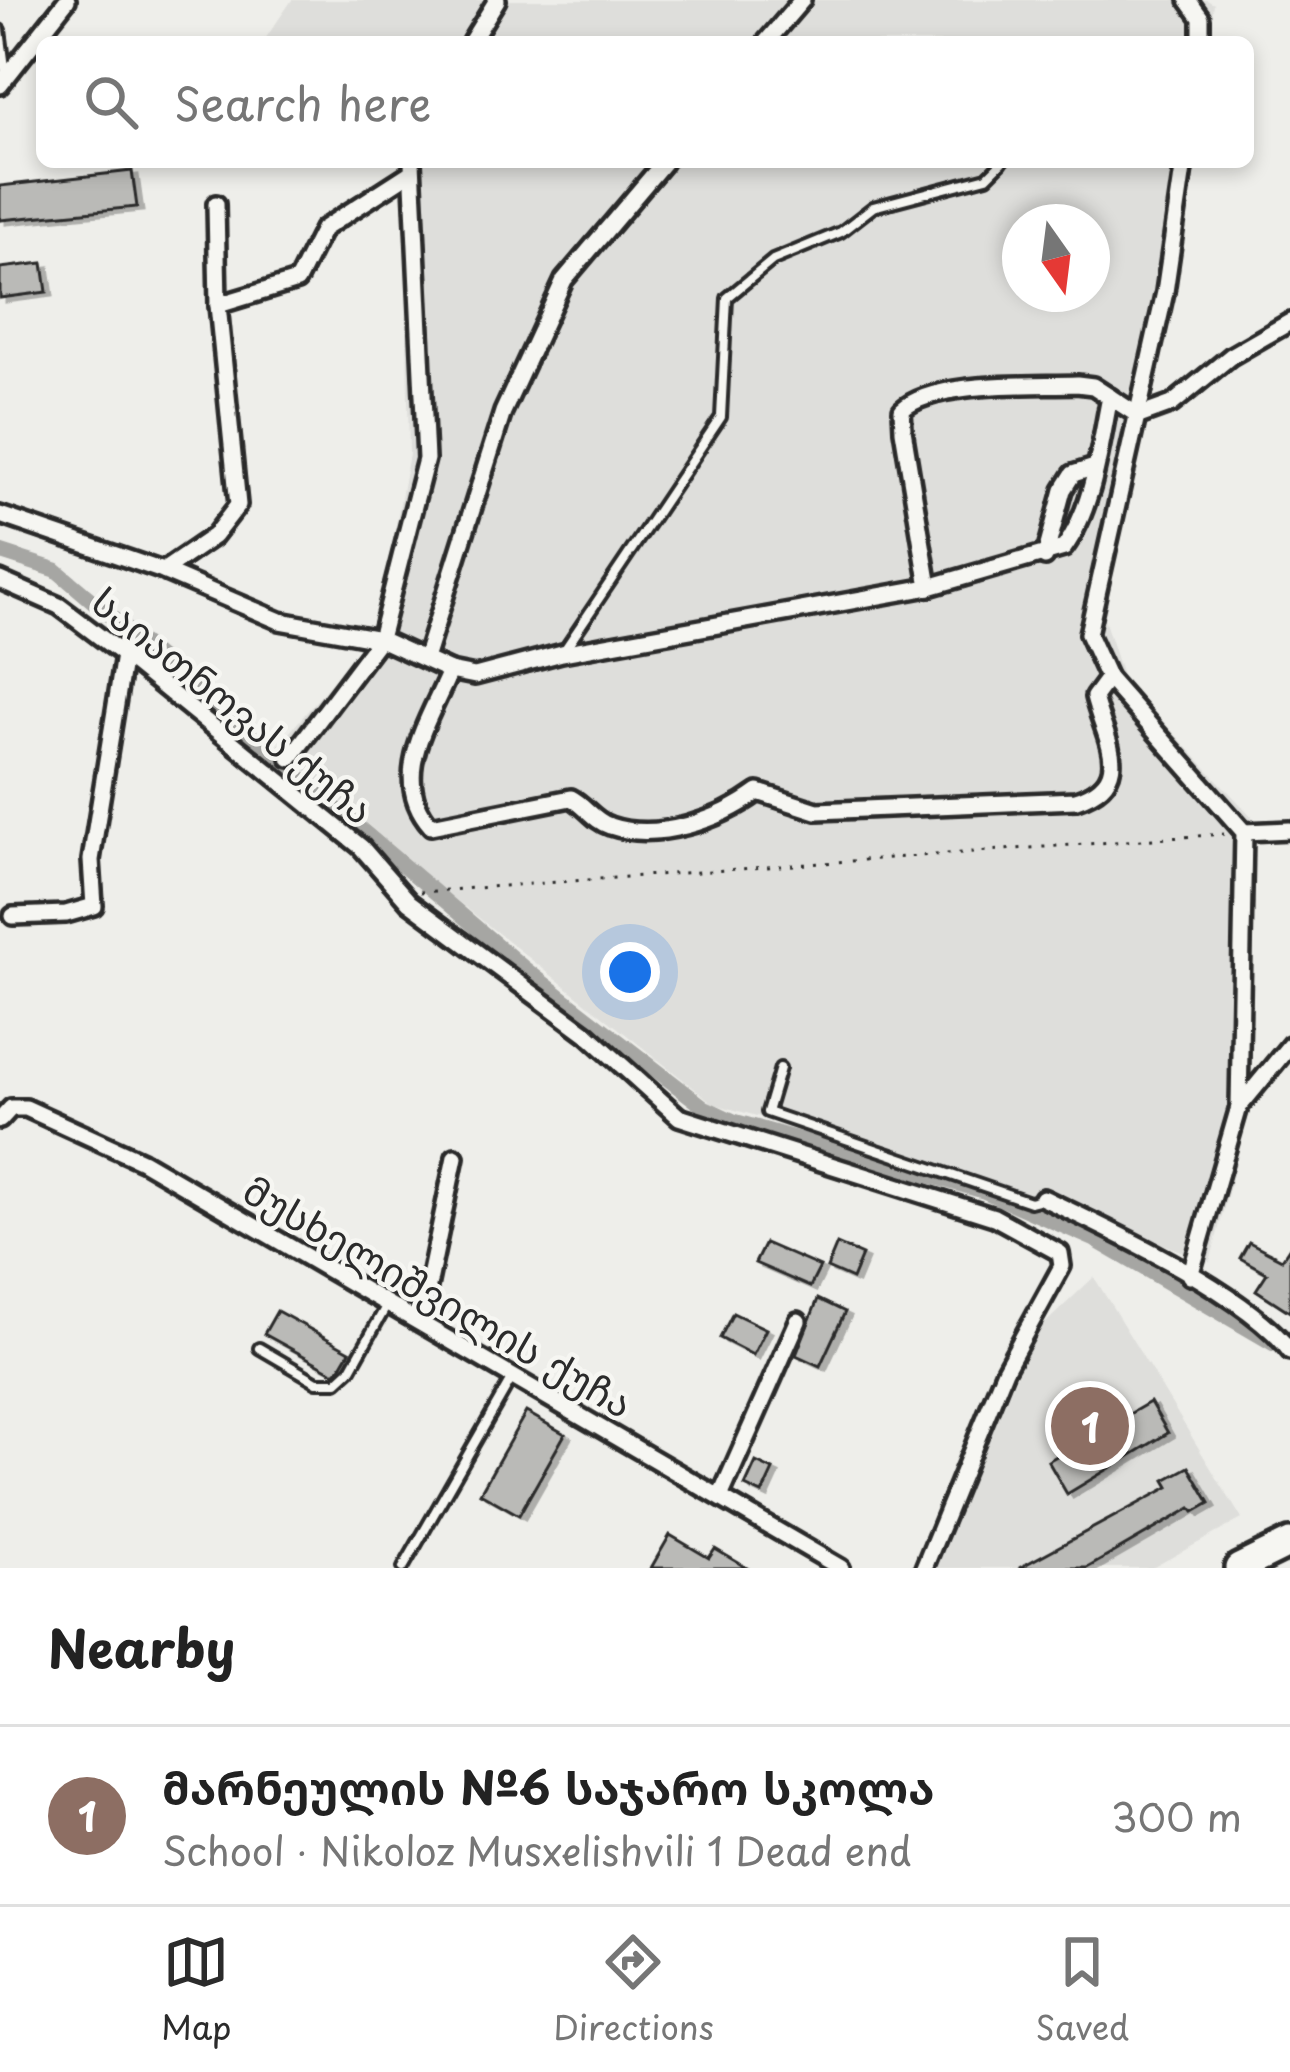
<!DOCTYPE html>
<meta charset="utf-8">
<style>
body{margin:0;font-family:"Playpen Sans","Noto Sans Georgian",sans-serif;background:#f2f2f2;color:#222}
.compass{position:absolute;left:1002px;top:204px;width:108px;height:108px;border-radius:50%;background:#fff;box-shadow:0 6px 18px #0003;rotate:166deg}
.you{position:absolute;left:630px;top:972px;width:42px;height:42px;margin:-30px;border:9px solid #fff;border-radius:50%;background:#1a73e8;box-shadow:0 0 0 18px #1a73e833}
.badge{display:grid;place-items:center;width:78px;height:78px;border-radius:50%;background:#2b2b2b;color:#fff;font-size:39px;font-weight:700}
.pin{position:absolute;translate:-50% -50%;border:6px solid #fff;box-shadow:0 3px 12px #0006}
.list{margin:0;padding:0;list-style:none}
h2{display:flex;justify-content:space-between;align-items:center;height:156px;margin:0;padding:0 48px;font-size:51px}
h2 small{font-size:39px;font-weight:400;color:#767676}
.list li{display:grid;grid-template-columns:78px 1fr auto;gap:36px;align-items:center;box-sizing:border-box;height:180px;padding:0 48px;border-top:3px solid #e0e0e0}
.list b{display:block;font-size:45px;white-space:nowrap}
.list p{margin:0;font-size:39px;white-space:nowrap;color:#767676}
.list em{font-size:39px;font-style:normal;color:#767676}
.icon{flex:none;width:66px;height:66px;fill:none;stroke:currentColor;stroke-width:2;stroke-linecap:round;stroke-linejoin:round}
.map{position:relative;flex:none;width:1290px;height:1568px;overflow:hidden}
.search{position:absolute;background:#fff;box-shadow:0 6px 18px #0003;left:36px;right:36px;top:36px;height:132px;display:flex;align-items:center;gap:30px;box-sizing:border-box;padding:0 42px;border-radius:18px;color:#767676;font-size:45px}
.sheet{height:336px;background:#fff}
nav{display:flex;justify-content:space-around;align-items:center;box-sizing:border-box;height:168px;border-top:3px solid #e0e0e0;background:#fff;font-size:33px;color:#767676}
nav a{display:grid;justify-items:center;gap:6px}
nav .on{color:#2b2b2b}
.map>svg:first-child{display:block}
.built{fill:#dededb;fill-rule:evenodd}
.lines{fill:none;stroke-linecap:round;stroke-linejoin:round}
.canal{stroke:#a6a6a3;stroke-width:15}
.building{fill:#babab7;stroke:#2b2b2b;stroke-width:3;filter:url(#shadow)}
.lane-casing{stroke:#2b2b2b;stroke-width:16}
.street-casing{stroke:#2b2b2b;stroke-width:24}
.highway-casing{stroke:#2b2b2b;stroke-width:36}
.path{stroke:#2b2b2b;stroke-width:3;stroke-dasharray:3 9;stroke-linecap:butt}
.lane{stroke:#f6f6f2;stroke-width:8}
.street{stroke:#f6f6f2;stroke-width:15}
.highway{stroke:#f6f6f2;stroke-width:27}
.labels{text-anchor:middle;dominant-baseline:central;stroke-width:9;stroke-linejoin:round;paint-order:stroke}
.street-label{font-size:39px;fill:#2b2b2b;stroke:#f6f6f2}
</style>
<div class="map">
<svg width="1290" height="1568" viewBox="0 0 1290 1568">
<defs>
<filter id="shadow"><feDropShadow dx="6" dy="4" stdDeviation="0" flood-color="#0004"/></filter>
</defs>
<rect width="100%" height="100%" fill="#eeeeea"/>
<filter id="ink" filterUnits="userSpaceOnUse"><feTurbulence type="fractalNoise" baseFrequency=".00833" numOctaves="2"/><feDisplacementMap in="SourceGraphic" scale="24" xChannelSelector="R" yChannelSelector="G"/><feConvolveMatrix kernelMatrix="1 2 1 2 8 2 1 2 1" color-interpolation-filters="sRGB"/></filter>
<g filter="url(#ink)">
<!-- built -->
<g class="built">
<polygon points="292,0 1207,0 1214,4 1207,42 263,42"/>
<path d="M404 162H1184L1100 606 1123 679 1255 820 1243 1135 1210 1262 1026 1192 714 1104 432 881 278 746 377 629 409 454ZM1020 222H1092V294H1020Z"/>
<polygon points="1094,1277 1242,1519 1152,1568 934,1568 1035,1333"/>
</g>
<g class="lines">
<!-- canal -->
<polyline class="canal" points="0,552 56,570 524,968 704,1107 734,1121 983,1191 1095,1240 1274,1344 1287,1344"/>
</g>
<!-- building -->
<g class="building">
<polygon points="132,171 137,207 0,220 0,186"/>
<polygon points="43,263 47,292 0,298 0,268"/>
<polygon points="1249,1242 1282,1259 1290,1247 1290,1312 1256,1290 1267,1273 1240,1258"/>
<polygon points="765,1243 820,1267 810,1287 755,1263"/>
<polygon points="837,1244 862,1255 852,1279 827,1268"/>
<polygon points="818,1299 845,1312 820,1366 796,1355"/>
<polygon points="277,1311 350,1351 340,1368 335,1373 264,1334"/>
<polygon points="733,1313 766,1329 753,1355 720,1338"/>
<polygon points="1150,1402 1168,1433 1067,1494 1048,1461"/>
<polygon points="526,1412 565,1434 519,1515 480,1493"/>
<polygon points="756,1462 773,1470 762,1494 745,1486"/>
<polygon points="1189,1467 1210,1503 1194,1512 1191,1508 1087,1568 1019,1568 1169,1487 1165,1480"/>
<polygon points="670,1535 709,1558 715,1549 747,1568 651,1568"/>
</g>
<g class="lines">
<defs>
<g id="lane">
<polyline points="0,30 6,75"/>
<polyline points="563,652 721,417 727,298 773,260 841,232 873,207 987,177 1002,162"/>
<polyline points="780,1068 767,1112 1030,1202 1042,1199"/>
<polyline points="259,1348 317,1382 337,1382 351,1369 388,1303"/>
<polyline points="403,1568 513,1376"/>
</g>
<g id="street">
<polyline points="1188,0 1201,18 1201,42"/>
<polyline points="471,42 497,0"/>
<polyline points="766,42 802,0"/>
<polyline points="0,85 67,0"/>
<polyline points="1184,162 1165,292 1088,634 1108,678 1244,832 1239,1107 1190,1276"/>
<polyline points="218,305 297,281 323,229 410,173"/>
<path d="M0 515 163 571 280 621 380 639 450 671 475 676 562 653 929 587 903 430 902 410C934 380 1032 386 1077 384L1093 386 1139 416 1172 404 1231 356 1290 322"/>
<polyline points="1045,557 1063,490 1073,474 1095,467"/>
<polyline points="163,571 214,536 238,505 218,305 216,204"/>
<polyline points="0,580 59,606 124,655 361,847 409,902 587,1034 679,1117 994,1217 1060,1253 1062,1266 1005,1370 924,1568"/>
<path d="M929 587 1064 548C1094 507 1100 445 1110 397"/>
<polyline points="425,659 503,412 564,280 664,162"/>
<path d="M450 671C429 721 388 778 431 826L571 798C585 805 594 821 610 826 657 842 720 820 758 792L817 811 1076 800C1137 780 1104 739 1094 697L1108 678"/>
<polyline points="290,758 380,639 426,459 412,162"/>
<polyline points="1244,832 1290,830"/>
<polyline points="13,916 66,914 94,906 91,860 124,655"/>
<polyline points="1239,1107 1290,1045"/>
<polyline points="0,1120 11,1108 26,1108 142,1161 841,1568"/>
<path d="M1043 1198C1110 1230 1248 1294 1290 1351"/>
<polyline points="421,1320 455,1157"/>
<polyline points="720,1497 798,1321"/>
</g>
<polyline id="highway" points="1239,1568 1290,1543"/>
</defs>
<!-- lane casing -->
<use href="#lane" class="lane-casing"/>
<!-- street casing -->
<use href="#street" class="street-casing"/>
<!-- highway casing -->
<use href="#highway" class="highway-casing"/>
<!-- path -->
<polyline class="path" points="420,892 1224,834"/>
<!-- lane -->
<use href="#lane" class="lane"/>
<!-- street -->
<use href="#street" class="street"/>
<!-- highway -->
<use href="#highway" class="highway"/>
</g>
</g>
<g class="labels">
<!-- street labels -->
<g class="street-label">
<text transform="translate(234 704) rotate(39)">საიათნოვას ქუჩა</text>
<text transform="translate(439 1295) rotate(30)">მუსხელიშვილის ქუჩა</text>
</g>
</g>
</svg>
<svg class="compass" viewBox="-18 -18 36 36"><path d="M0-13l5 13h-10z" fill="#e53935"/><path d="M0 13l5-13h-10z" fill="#767676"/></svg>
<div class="you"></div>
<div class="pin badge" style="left:1090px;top:1426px;background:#8d6e63">1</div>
<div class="search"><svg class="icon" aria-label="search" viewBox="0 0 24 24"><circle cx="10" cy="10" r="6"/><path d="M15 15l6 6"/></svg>Search here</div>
</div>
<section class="sheet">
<h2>Nearby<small></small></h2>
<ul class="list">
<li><span class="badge" style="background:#8d6e63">1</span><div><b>მარნეულის №6 საჯარო სკოლა</b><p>School · Nikoloz Musxelishvili 1 Dead end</p></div><em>300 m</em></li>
</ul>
</section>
<nav>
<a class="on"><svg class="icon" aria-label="map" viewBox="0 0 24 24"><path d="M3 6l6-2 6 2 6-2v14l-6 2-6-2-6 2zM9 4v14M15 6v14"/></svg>Map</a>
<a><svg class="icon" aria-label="directions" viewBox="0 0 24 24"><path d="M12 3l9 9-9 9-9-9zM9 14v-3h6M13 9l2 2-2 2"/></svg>Directions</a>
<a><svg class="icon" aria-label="saved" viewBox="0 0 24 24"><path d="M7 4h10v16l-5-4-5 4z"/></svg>Saved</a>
</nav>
